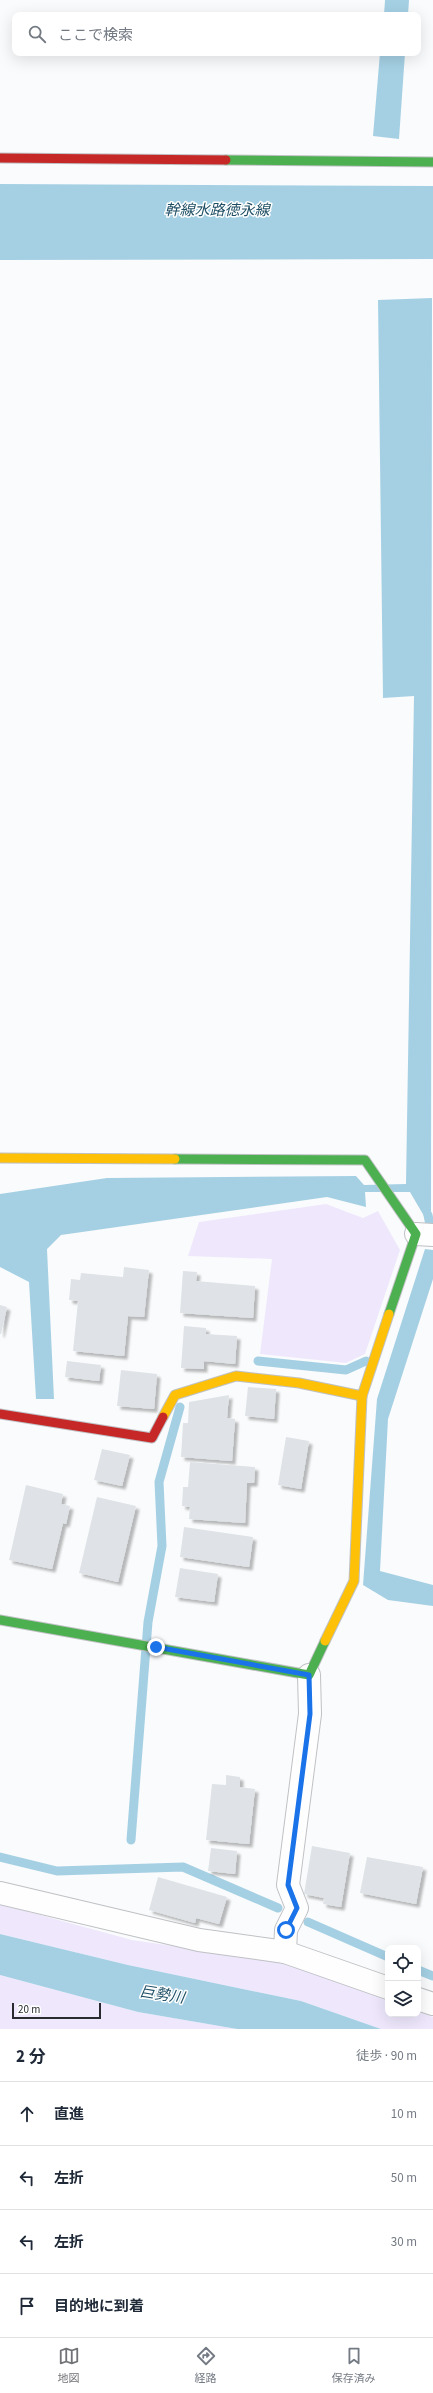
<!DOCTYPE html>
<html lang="ja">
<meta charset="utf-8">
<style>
body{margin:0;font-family:"Source Sans 3","Noto Sans JP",sans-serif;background:#f2f2f3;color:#1f2937}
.controls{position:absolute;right:12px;bottom:12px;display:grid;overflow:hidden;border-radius:8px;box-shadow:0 4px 16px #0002}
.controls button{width:36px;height:36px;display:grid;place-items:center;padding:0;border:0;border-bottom:1px solid #e0e1e3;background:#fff;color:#1f2937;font:20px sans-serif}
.scale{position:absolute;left:12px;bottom:10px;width:89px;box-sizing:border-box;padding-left:4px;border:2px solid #282a30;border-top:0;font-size:11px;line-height:14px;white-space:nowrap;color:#282a30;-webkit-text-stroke:3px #fff;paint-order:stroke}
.stop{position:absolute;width:12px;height:12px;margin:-9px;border:3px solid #1a73e8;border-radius:50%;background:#fff}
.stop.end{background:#1a73e8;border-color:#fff;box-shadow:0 1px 4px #0008}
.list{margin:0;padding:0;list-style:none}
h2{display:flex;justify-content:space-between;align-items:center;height:52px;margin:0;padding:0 16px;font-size:17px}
h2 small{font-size:13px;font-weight:400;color:#747a83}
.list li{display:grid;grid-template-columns:26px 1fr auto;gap:12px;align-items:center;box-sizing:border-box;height:64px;padding:0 16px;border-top:1px solid #e0e1e3}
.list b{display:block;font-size:15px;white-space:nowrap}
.list em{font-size:13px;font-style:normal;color:#747a83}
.icon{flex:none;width:22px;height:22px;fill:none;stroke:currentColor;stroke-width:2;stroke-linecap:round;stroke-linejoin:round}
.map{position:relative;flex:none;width:433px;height:2029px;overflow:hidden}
.search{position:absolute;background:#fff;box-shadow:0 4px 16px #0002;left:12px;right:12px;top:12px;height:44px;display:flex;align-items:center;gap:10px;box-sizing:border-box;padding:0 14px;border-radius:8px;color:#747a83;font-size:15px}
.sheet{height:308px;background:#fff}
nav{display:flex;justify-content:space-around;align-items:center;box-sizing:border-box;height:56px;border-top:1px solid #e0e1e3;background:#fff;font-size:11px;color:#747a83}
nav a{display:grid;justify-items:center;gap:2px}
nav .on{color:#727377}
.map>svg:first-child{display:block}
.green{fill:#efe8fd}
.water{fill:#a5d0e4}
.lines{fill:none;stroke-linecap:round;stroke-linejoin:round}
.stream{stroke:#a5d0e4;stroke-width:9}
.building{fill:#dfe3e7;filter:url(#shadow)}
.street-casing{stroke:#bfc1c4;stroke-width:24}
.fast-casing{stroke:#bfc1c4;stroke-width:11}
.slow-casing{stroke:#bfc1c4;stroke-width:11}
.jam-casing{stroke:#bfc1c4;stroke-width:11}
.street{stroke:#fefeff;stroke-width:22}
.fast{stroke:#4caf50;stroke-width:9}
.slow{stroke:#ffc107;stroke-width:9}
.jam{stroke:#c62828;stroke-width:9}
.route{stroke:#1a73e8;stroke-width:5}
.labels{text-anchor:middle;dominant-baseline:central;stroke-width:3;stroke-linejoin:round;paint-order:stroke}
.water-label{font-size:15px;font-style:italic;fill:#1f4f65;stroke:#fff}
</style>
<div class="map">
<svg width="433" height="2029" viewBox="0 0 433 2029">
<defs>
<filter id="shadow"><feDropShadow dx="3.5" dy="3.5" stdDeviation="1" flood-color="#0004"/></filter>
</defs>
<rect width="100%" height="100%" fill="#fafbfc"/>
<!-- green -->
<g class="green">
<polygon points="326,1204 363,1218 378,1211 400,1250 365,1354 346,1363 260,1354 272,1259 188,1256 199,1222"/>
<polygon points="0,1904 132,1940 283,1962 388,2000 388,2014 418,2014 418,2011 433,2017 433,2029 381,2029 301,2001 128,1965 0,1934"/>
<polygon points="0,1975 138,2012 237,2029 0,2029"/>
</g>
<!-- water -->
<g class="water">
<polygon points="385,0 409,0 408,15 384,15"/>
<polygon points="380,53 405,53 399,139 373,136"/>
<polygon points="0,184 433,186 433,259 0,260"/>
<polygon points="432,298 431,1215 424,1216 410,1192 365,1192 366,1207 327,1197 61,1235 47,1249 54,1399 36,1399 29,1282 0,1267 0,1194 107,1178 356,1176 364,1185 406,1184 414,696 383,698 378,300"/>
<polygon points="425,1249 433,1250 433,1279 388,1419 380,1571 433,1585 433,1606 388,1600 363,1585 377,1399"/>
<polygon points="0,1934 128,1965 301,2001 381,2029 237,2029 138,2012 0,1975"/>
</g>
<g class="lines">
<!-- stream -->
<g class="stream">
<polyline points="428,1215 432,1235"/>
<polyline points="258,1361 346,1370 366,1361"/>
<polyline points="131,1840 148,1622 162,1546 159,1482 180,1407"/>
<polyline points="0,1857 57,1871 183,1867 278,1908"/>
<polyline points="308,1922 388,1957"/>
<polyline points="418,1970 433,1976"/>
</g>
</g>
<!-- building -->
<g class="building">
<polygon points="124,1267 149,1270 144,1317 128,1316 124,1356 73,1351 78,1301 69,1300 71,1279 80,1280 81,1273 123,1277"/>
<polygon points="183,1271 197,1272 196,1281 255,1286 253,1318 180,1313"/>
<polygon points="0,1305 7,1307 1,1334 0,1334"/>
<polygon points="184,1326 206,1328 206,1334 237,1336 235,1364 204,1361 204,1369 181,1368"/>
<polygon points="67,1361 101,1365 99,1381 65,1377"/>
<polygon points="121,1370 157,1374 154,1409 117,1406"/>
<polygon points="248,1387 276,1389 274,1419 245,1416"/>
<polygon points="229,1395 227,1418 235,1419 232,1461 181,1457 183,1423 188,1423 189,1402"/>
<polygon points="286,1437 309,1441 301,1489 278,1485"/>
<polygon points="102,1449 130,1455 122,1486 94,1480"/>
<polygon points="190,1462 255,1467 254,1483 247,1483 245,1523 189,1519 190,1507 182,1506 183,1487 188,1487"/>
<polygon points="26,1485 63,1494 61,1504 70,1506 66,1524 63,1523 52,1569 9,1560"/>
<polygon points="97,1497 136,1506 118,1582 79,1573"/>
<polygon points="184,1527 253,1537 249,1567 180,1557"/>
<polygon points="180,1568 218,1574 214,1602 175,1597"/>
<polygon points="226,1775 240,1777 240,1787 255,1789 249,1844 206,1840 212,1784 226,1785"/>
<polygon points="312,1846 350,1853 341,1907 323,1904 324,1898 304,1894"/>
<polygon points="211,1848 237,1851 235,1874 208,1871"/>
<polygon points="367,1857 423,1867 416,1904 360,1893"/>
<polygon points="158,1877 227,1897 219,1924 196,1918 195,1923 149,1910"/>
</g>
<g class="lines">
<defs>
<g id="street">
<polyline points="416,1234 433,1235"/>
<polyline points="0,1893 199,1940 285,1952 388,1988"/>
<polyline points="285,1952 286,1930 297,1908 288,1885 310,1714 309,1675"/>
<polyline points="418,1999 433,2004"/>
</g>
<g id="fast">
<polyline points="226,160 433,162"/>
<polyline points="175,1159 365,1160 416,1234 389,1314"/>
<polyline points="0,1620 309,1675 325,1641"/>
</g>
<g id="slow">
<polyline points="0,1158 175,1159"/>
<polyline points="163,1417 175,1395 236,1376 299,1383 362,1396 389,1314"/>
<polyline points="325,1641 354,1581 362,1396"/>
</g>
<g id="jam">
<polyline points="0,158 226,160"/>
<polyline points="0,1414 152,1438 163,1417"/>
</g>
</defs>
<!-- street casing -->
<use href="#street" class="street-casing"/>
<!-- fast casing -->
<use href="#fast" class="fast-casing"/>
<!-- slow casing -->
<use href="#slow" class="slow-casing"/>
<!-- jam casing -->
<use href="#jam" class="jam-casing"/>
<!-- street -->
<use href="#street" class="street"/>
<!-- fast -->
<use href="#fast" class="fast"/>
<!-- slow -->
<use href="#slow" class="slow"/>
<!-- jam -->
<use href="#jam" class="jam"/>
</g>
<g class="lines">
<!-- route -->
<polyline class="route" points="156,1647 309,1675 310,1714 288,1885 297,1908 286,1930"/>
</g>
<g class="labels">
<!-- water labels -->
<g class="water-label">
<text x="217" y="210">幹線水路徳永線</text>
<text transform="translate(162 1995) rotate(9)">巨勢川</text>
</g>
</g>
</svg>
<div class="controls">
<button><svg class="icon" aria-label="locate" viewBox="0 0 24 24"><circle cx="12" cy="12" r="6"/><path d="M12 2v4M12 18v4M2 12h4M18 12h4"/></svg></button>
<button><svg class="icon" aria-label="layers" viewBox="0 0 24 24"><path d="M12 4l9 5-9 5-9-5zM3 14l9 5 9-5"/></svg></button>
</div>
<div class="scale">20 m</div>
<div class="stop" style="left:286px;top:1930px"></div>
<div class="stop end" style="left:156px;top:1647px"></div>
<div class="search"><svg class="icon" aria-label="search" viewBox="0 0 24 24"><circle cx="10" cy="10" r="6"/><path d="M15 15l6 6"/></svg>ここで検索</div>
</div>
<section class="sheet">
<h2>2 分<small>徒歩 · 90 m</small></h2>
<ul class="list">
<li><svg class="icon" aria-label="ahead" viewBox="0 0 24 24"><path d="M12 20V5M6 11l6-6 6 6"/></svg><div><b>直進</b></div><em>10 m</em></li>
<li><svg class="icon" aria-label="left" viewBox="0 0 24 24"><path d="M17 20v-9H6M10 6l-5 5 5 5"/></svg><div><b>左折</b></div><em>50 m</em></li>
<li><svg class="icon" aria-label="left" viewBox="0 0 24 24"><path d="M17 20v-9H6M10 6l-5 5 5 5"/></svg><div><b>左折</b></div><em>30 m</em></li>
<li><svg class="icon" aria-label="arrive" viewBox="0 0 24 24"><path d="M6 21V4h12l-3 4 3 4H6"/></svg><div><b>目的地に到着</b></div></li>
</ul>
</section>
<nav>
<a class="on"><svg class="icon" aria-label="map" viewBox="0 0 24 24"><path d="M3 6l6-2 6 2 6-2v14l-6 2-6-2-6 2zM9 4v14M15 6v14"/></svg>地図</a>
<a><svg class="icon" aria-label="directions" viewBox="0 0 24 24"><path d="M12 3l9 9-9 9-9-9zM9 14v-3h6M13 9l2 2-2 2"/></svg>経路</a>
<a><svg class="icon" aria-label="saved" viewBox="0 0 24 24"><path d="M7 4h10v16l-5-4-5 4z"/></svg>保存済み</a>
</nav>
